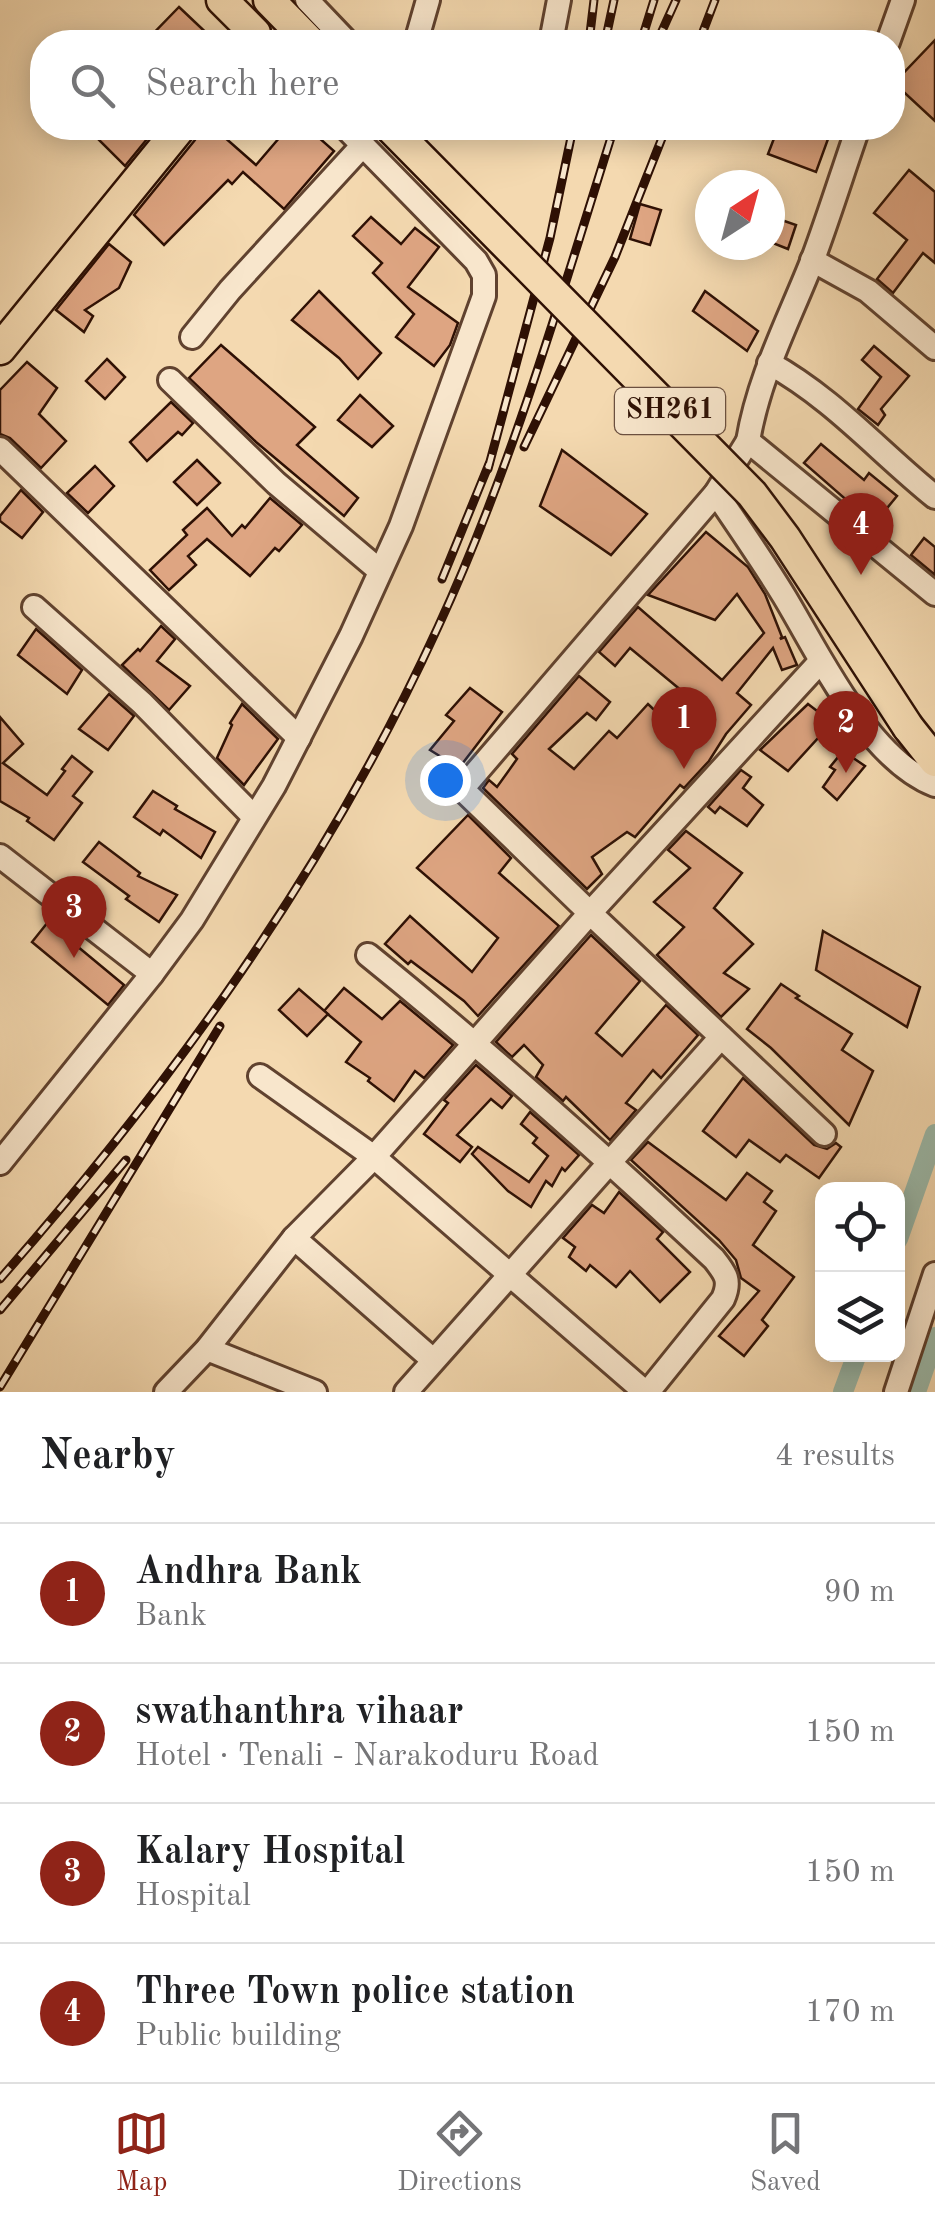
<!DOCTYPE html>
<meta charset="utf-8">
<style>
body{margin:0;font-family:"Old Standard TT",serif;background:#f2f2f2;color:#202124}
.controls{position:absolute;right:30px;bottom:30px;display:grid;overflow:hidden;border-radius:20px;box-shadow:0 5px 25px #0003}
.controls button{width:90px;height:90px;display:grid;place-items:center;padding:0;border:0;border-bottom:2px solid #e0e0e0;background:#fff;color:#202124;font:50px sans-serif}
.compass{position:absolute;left:695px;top:170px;width:90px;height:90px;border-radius:50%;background:#fff;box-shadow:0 5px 25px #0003;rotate:36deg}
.you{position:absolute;left:445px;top:780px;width:35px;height:35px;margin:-25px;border:8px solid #fff;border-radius:50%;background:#1a73e8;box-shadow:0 0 0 15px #1a73e833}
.badge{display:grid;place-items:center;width:65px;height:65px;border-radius:50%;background:#8f2418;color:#fff;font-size:32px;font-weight:700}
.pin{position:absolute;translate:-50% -82px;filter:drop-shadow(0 2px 5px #0008)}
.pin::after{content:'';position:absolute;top:52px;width:35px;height:30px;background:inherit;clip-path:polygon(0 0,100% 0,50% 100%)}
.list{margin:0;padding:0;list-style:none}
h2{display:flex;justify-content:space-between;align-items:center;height:130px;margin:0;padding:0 40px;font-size:42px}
h2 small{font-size:32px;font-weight:400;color:#757577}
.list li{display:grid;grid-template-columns:65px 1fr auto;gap:30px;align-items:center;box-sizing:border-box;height:140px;padding:0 40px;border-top:2px solid #e0e0e0}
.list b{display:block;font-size:38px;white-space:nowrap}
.list p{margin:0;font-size:32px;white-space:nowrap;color:#757577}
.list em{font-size:32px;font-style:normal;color:#757577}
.icon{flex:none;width:55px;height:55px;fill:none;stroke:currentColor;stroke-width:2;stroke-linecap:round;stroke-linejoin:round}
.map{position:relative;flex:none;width:935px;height:1392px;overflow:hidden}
.search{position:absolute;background:#fff;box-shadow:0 5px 25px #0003;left:30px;right:30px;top:30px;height:110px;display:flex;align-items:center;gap:25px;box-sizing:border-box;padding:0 35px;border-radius:40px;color:#757577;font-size:38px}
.sheet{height:690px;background:#fff}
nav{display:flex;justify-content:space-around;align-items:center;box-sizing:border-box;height:140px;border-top:2px solid #e0e0e0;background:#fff;font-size:28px;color:#757577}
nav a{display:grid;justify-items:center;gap:5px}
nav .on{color:#8f2418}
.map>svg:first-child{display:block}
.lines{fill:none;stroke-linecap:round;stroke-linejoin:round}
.canal{stroke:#9cbaaa;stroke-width:20}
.building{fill:#dea582;stroke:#2e1004;stroke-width:2.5}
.minor-casing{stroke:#60422f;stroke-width:28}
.major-casing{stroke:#2e1004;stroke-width:35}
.minor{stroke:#f8e6cc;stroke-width:22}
.major{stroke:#f4d9b0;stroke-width:30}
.rail-casing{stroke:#2e1004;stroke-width:9}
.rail{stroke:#f8e6cc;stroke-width:5;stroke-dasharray:15;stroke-linecap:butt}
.major-bridge-casing{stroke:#2e1004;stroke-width:35;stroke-linecap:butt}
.major-bridge{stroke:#f4d9b0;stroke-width:30}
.labels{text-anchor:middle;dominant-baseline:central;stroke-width:9;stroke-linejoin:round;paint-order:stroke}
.shield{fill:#f8e6cc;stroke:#6b5040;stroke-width:2.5}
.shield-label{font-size:28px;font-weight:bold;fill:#2e1004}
</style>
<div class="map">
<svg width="935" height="1392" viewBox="0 0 935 1392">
<rect width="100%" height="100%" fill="#f4d9b0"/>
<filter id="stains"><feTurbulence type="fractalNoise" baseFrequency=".002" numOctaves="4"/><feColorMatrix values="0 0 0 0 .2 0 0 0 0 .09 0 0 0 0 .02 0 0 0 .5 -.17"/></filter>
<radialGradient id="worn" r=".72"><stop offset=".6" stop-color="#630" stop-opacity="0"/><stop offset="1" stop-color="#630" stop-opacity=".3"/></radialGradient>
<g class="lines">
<!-- canal -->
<g class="canal">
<polyline points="898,1239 935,1134"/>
<polyline points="843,1392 857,1354"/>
<polyline points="916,1392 935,1337"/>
</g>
</g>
<!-- building -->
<g class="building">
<polygon points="179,7 216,42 145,42"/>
<polygon points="935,40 935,121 894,83"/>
<polygon points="87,128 156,128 125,166"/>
<polygon points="198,128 214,128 256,165 280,137 269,128 308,128 334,151 284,209 243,172 232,184 228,180 164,245 134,215 195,140"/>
<polygon points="778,128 832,128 816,172 768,154"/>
<polygon points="909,170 935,192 935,263 923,253 893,293 877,279 907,240 874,213"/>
<polygon points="640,204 661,210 650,245 630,239"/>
<polygon points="770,216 796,225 788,249 770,242"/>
<polygon points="371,217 401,244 415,228 439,247 408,287 458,323 450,345 434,366 396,337 414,314 373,273 382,263 353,236"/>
<polygon points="109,244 131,262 119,288 85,310 93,316 84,332 56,310"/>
<polygon points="319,291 381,353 358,379 339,358 292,320"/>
<polygon points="705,291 758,331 747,351 693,311"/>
<polygon points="221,345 315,427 297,445 358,498 344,516 256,442 189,378"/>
<polygon points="874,346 909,376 881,409 885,415 878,425 858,409 881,377 862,360"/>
<polygon points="107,359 125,377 105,399 86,381"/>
<polygon points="27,362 57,388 39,414 66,441 41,468 10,438 0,434 0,390"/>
<polygon points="360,395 393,426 372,447 338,420"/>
<polygon points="171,402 193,423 182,435 178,432 147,461 130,442"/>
<polygon points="821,444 864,480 869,473 897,496 874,524 804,463"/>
<polygon points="562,450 647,514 611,555 540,506"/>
<polygon points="197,460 220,483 197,505 174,482"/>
<polygon points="95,466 114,486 88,513 67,493"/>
<polygon points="21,490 43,512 22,538 0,521 0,516"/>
<polygon points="270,498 302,525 279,551 275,548 250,576 207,539 188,556 196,565 169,590 150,570 187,535 183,530 207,508 232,536 242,525 245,528"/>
<polygon points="706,532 748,567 765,594 782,637 780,639 785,637 797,665 782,670 773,648 737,693 751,705 726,734 709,761 684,788 680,785 635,837 627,832 592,857 602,874 587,889 483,788 489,780 497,787 517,759 512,754 579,676 610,702 596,720 587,713 549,749 574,769 609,731 617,738 648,704 667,722 688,696 630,648 615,666 599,652 638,607 722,680 764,633 737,594 715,620 648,595"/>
<polygon points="924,538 935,547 935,575 911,555"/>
<polygon points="161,626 175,639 157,661 190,686 169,710 122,665 138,649 140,651"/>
<polygon points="36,629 82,670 67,694 18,655"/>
<polygon points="470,688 502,712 459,768 430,750 454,721 446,715"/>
<polygon points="109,694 134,716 108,750 79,729"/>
<polygon points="242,704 278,739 244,785 217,758 232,725 230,723"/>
<polygon points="808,704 829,720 829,726 788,771 760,750"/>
<polygon points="0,717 23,744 3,763 47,795 65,771 62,769 72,756 92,772 73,796 82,803 54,840 27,821 29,818 0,801"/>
<polygon points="843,751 865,766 837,800 823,787 835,770 830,767"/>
<polygon points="741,770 751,777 743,788 763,805 747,826 720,807 715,813 708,807"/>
<polygon points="153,791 177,806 175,809 215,832 201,858 163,830 160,835 134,817"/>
<polygon points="468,815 511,858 499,873 559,926 478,1016 464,1001 411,961 408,964 385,944 410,916 472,972 498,938 417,868"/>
<polygon points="686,831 742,873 714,908 753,944 724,973 749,989 721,1017 657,955 684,927 654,902 690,868 668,850"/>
<polygon points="99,842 140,873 138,876 177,895 159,922 126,899 129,896 83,862"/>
<polygon points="48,922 124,985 108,1005 32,942"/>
<polygon points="823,931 920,987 907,1027 816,970"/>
<polygon points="591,935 640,981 596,1033 622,1056 666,1005 698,1035 661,1078 653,1070 626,1103 636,1110 610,1140 566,1097 563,1101 536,1077 543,1065 524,1045 512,1057 496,1042"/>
<polygon points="781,984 799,996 796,998 852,1034 842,1050 873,1071 849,1125 771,1048 747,1029"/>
<polygon points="344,988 382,1019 400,1001 453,1045 424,1078 415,1071 394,1101 368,1081 370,1078 346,1062 361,1042 324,1011"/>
<polygon points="299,989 328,1014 307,1036 279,1010"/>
<polygon points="476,1065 512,1096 502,1108 491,1099 457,1135 472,1147 460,1162 424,1134 448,1103 444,1100"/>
<polygon points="743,1078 814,1145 827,1149 836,1143 841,1147 819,1178 786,1155 780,1162 749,1140 736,1157 703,1131"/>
<polygon points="530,1112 579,1155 565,1171 562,1168 552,1186 546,1181 531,1207 508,1191 472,1154 478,1147 529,1182 548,1156 533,1143 537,1138 521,1124"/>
<polygon points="648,1142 726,1200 747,1173 772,1191 764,1202 776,1211 753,1245 794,1277 762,1320 768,1326 744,1356 719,1336 759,1291 741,1278 736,1260 719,1240 631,1160"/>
<polygon points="619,1192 663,1232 657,1239 690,1272 660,1302 630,1271 616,1287 590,1265 586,1271 569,1257 575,1247 563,1238 592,1205 604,1213"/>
</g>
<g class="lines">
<defs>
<g id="minor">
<polyline points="307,0 347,42"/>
<polyline points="416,42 428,0"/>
<polyline points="551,42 559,0"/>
<polyline points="888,42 903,0"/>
<path d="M858 128C843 171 829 216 813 259 789 320 759 376 748 441L935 594"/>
<polyline points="812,260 868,291 935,348"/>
<polyline points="192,337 230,290 363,145"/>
<path d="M769 363C834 399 878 451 935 497"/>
<polyline points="170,380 276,483 380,571"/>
<polyline points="0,449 299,738"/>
<path d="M716 493C739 527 762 560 784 596 819 654 868 759 935 785"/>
<polyline points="34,607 142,703 254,817"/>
<polyline points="820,662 590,913 824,1134"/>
<polyline points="0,856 152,974"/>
<path d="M368 955C488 1052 602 1154 714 1259 726 1274 731 1281 723 1299L648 1392"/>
<polyline points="0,1163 152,974 192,920 274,786 351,636 401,526 484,296 484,275 476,261 346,128"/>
<polyline points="294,1238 433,1360"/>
<polyline points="207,1349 315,1392"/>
<polyline points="166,1392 207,1349 294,1238 374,1157 260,1076"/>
<polyline points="406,1392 721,1037"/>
<polyline points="645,1392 374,1157 590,913 462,789 716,493 748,441"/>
<polyline points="896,1392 935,1274"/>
</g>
<g id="major">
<polyline points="222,0 255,33 248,42"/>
<polyline points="269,0 310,42"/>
<polyline points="0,349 180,128"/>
<polyline points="908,727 935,761"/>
</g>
</defs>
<!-- minor casing -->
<use href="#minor" class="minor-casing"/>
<!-- major casing -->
<use href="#major" class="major-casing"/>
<!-- minor -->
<use href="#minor" class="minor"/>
<!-- major -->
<use href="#major" class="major"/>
<defs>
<g id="rail">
<polyline points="589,42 594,0"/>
<polyline points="605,42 614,0"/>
<polyline points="641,42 654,0"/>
<polyline points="657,42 676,0"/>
<polyline points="699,42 715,0"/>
<polyline points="524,447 615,257 666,128"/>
<polyline points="488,469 550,238 573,128"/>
<polyline points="442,579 489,464"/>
<path d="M0 1279C174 1081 328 868 438 627 512 467 561 296 614 128"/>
<polyline points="0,1310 126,1160"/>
<polyline points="0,1387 220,1026"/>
</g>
</defs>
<!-- rail casing -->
<use href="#rail" class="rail-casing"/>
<!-- rail -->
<use href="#rail" class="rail"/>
<defs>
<polyline id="major-bridge" points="391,128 752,494 785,538 908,727"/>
</defs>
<!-- major-bridge casing -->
<use href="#major-bridge" class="major-bridge-casing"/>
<!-- major-bridge -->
<use href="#major-bridge" class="major-bridge"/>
</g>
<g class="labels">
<!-- shield labels -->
<rect class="shield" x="615" y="388" width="110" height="46" rx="8"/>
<g class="shield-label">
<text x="670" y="411">SH261</text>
</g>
</g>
<rect width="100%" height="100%" filter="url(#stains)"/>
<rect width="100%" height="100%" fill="url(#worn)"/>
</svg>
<div class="controls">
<button><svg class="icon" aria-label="locate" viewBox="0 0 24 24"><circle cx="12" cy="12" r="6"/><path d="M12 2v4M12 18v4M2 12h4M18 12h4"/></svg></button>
<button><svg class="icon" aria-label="layers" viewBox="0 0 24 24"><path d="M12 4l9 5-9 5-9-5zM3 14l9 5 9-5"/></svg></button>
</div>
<svg class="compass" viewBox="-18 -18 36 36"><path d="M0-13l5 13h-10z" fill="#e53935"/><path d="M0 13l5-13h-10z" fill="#757577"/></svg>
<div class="you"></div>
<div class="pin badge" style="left:684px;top:769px">1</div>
<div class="pin badge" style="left:846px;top:773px">2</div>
<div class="pin badge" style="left:74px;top:958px">3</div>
<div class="pin badge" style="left:861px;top:575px">4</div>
<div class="search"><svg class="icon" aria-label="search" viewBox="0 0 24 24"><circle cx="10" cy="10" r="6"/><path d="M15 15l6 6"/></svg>Search here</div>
</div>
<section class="sheet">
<h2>Nearby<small>4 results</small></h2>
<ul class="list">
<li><span class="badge">1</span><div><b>Andhra Bank</b><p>Bank</p></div><em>90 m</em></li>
<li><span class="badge">2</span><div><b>swathanthra vihaar</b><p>Hotel · Tenali - Narakoduru Road</p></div><em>150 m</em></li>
<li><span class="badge">3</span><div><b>Kalary Hospital</b><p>Hospital</p></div><em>150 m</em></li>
<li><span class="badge">4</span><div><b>Three Town police station</b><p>Public building</p></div><em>170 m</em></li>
</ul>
</section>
<nav>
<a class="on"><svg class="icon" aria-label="map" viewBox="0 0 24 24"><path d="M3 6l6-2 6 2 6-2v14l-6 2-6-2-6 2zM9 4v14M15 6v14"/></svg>Map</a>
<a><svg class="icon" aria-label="directions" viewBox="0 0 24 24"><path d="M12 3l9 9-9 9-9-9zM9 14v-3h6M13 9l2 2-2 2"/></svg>Directions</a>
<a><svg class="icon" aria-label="saved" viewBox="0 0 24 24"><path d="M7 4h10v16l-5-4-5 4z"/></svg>Saved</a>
</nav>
